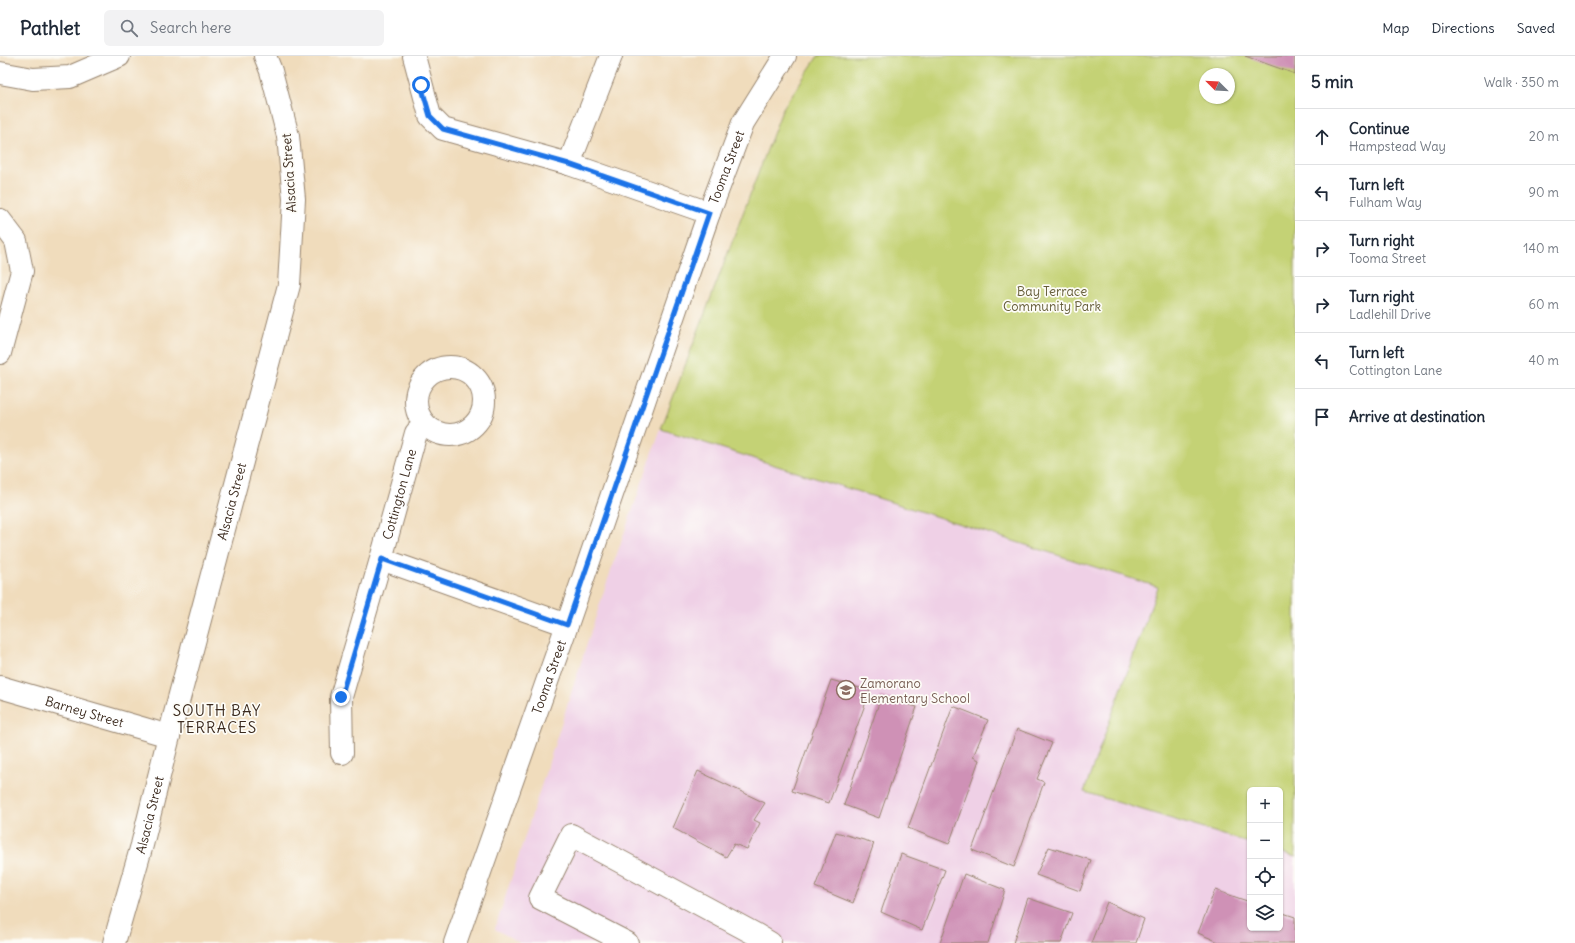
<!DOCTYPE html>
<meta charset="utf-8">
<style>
body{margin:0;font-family:Delius,sans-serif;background:#f2f2f3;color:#1f2937}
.controls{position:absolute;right:12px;bottom:12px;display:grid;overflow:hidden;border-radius:6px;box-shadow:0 1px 3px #0004}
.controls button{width:36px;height:36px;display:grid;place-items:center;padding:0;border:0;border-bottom:1px solid #e0e1e3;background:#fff;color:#1f2937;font:20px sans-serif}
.compass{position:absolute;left:1199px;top:12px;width:36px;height:36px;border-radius:50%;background:#fff;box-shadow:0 1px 3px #0004;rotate:294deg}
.stop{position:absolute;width:12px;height:12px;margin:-9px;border:3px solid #1a73e8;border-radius:50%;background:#fff}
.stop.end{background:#1a73e8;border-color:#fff;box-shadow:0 1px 4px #0008}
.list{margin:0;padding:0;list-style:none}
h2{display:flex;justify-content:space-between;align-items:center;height:52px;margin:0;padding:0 16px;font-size:17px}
h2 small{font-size:13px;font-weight:400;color:#747a83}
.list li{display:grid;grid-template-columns:26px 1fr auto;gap:12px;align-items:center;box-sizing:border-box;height:56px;padding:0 16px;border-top:1px solid #e0e1e3}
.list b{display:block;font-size:15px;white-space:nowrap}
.list p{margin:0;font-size:13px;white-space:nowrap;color:#747a83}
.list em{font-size:13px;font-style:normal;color:#747a83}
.icon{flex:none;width:22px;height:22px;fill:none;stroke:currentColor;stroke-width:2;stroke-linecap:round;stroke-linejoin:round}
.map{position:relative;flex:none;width:1295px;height:887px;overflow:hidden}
header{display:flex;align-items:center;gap:24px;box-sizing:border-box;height:56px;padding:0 20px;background:#fff;border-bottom:1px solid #e0e1e3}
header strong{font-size:19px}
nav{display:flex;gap:22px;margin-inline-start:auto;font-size:14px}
.search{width:280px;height:36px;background:#f2f2f3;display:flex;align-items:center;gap:10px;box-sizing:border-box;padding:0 14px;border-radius:6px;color:#747a83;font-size:15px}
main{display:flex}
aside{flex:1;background:#fff}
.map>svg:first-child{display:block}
.built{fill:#efd0e6}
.green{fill:#c4d274;stroke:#807e49;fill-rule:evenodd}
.building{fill:#cf91b6}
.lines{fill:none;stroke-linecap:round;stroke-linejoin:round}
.minor-casing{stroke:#96836d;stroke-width:24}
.major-casing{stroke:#96836d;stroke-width:24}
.minor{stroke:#fff;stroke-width:22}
.major{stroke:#fff;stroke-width:22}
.route{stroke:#1a73e8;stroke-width:5}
.labels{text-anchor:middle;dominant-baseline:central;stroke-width:3.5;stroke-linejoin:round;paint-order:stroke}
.street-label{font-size:13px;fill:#3b2a1e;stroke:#fdfcf7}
.park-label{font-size:13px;fill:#645c38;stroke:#fdfcf7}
.education-label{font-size:13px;fill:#785e54;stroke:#fdfcf7;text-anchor:start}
.quarter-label{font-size:15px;letter-spacing:1px;fill:#3b2a1e;stroke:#fdfcf7}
</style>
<header>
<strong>Pathlet</strong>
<div class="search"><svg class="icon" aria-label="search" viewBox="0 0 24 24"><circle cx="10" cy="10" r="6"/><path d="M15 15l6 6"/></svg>Search here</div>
<nav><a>Map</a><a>Directions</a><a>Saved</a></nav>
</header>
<main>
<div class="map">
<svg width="1295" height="887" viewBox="0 0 1295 887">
<rect width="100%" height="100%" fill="#fdfcf7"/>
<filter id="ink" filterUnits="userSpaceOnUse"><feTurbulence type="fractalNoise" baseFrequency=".025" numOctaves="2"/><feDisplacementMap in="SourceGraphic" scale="8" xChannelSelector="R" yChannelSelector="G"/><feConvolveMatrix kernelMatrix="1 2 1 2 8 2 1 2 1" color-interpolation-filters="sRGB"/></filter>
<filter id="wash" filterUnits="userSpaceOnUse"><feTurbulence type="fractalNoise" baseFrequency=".012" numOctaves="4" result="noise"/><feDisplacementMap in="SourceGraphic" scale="16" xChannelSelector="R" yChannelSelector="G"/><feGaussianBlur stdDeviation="0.9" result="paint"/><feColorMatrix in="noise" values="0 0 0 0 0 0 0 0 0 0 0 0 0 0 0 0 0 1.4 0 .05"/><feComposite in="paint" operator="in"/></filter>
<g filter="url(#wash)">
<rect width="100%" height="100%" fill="#f0dcbc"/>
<!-- built -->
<polygon class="built" points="661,373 1158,531 1084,736 1250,787 1250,872 1280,872 1280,796 1295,801 1295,887 520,887 495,873 606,529"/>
<!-- green -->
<path class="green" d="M818 0H1295V801L1280 796V734H1250V787L1084 736 1158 531 661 373 783 52ZM1205 18H1229V42H1205Z"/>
<g id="blocks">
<!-- building -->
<g class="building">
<polygon points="1245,0 1295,0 1295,18"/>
<polygon points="831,624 870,635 829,747 792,735"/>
<polygon points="881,641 917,651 879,762 844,749"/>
<polygon points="953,650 988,664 973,701 979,704 949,788 908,772"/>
<polygon points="1017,673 1052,687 1037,723 1044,726 1014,811 972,794"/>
<polygon points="698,715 765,747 754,764 760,767 747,793 734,788 726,801 673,772"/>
<polygon points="836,776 874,787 853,847 815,831"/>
<polygon points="1049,791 1091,804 1080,835 1036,819"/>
<polygon points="901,798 945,814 922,874 881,856"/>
<polygon points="964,818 1005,834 988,887 940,887"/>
<polygon points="1215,834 1250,846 1250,872 1280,872 1280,856 1295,861 1295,887 1221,887 1198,877"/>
<polygon points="1028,842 1072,857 1061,887 1013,887"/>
<polygon points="1107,846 1144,863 1136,887 1091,887"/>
</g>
</g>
</g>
<g filter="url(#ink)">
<use href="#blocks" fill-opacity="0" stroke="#96836d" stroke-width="1"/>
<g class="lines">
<defs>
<g id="minor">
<polyline points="414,0 430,60 443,73 569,108 709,157"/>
<polyline points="0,17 33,23 70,21 119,0"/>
<polyline points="569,108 611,0"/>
<polyline points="0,164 16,185 22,215 0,297"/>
<circle cx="450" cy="345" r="34"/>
<polyline points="381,503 567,569"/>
<path id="s1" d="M0 631 169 680"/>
<path id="s2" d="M342 697 341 641 381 503 416 377 424 369"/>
<path id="s3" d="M455 887 567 569 709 157 743 67 785 0"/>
<polyline points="627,887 540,842 571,779 755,878 770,887"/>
</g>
<g id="major">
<path id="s4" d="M114 887 142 789 169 680 289 229 294 143 288 80 271 15 265 0"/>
</g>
</defs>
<!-- minor casing -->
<use href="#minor" class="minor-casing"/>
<!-- major casing -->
<use href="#major" class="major-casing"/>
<!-- minor -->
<use href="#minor" class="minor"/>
<!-- major -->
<use href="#major" class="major"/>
</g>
</g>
<g class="lines" filter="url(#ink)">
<!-- route -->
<polyline class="route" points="341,641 382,503 567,569 709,157 569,108 443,73 430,60 421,29"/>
</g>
<!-- icons -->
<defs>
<symbol id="school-ring" viewBox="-11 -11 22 22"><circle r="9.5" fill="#fdfcf7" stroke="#8d6e63" stroke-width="1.5"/><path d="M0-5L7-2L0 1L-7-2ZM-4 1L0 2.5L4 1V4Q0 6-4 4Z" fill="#8d6e63"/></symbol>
</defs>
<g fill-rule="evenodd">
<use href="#school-ring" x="835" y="623" width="22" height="22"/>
</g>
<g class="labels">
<!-- street labels -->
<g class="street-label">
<text stroke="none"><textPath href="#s3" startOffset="822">Tooma Street</textPath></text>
<text transform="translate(289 117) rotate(-94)">Alsacia Street</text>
<text stroke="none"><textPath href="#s2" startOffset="267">Cottington Lane</textPath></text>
<text stroke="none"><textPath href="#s4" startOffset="457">Alsacia Street</textPath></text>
<text stroke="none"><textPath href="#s3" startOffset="282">Tooma Street</textPath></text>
<text stroke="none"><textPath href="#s1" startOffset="88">Barney Street</textPath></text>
<text stroke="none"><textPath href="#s4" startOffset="133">Alsacia Street</textPath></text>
</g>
<!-- park labels -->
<g class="park-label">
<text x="1052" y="235">Bay Terrace<tspan x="1052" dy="15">Community Park</tspan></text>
</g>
<!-- education labels -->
<g class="education-label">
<text x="860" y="627">Zamorano<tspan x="860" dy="15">Elementary School</tspan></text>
</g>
<!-- quarter labels -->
<g class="quarter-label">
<text x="217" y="654">SOUTH BAY<tspan x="217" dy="17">TERRACES</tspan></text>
</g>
</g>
</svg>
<div class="controls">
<button>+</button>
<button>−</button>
<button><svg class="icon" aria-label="locate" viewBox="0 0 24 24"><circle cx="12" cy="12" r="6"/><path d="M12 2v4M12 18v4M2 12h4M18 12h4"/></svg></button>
<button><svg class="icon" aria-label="layers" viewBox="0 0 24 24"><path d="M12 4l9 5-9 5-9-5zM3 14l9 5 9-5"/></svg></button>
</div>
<svg class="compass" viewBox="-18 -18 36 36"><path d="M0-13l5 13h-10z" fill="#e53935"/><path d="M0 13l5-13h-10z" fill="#747a83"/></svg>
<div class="stop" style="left:421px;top:29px"></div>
<div class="stop end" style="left:341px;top:641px"></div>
</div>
<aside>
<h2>5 min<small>Walk · 350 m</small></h2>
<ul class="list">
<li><svg class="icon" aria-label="ahead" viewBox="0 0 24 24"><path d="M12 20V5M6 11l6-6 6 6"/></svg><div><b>Continue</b><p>Hampstead Way</p></div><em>20 m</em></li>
<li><svg class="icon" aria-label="left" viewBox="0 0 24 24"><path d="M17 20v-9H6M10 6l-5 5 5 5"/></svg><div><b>Turn left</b><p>Fulham Way</p></div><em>90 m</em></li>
<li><svg class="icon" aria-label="right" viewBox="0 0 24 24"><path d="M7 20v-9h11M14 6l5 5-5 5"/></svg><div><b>Turn right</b><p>Tooma Street</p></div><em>140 m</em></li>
<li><svg class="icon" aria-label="right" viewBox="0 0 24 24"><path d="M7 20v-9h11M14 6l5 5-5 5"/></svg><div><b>Turn right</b><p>Ladlehill Drive</p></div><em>60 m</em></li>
<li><svg class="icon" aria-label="left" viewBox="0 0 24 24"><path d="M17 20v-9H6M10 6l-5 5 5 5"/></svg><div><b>Turn left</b><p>Cottington Lane</p></div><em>40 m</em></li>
<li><svg class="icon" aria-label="arrive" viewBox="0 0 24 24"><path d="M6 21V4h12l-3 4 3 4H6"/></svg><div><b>Arrive at destination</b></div></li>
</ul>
</aside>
</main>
